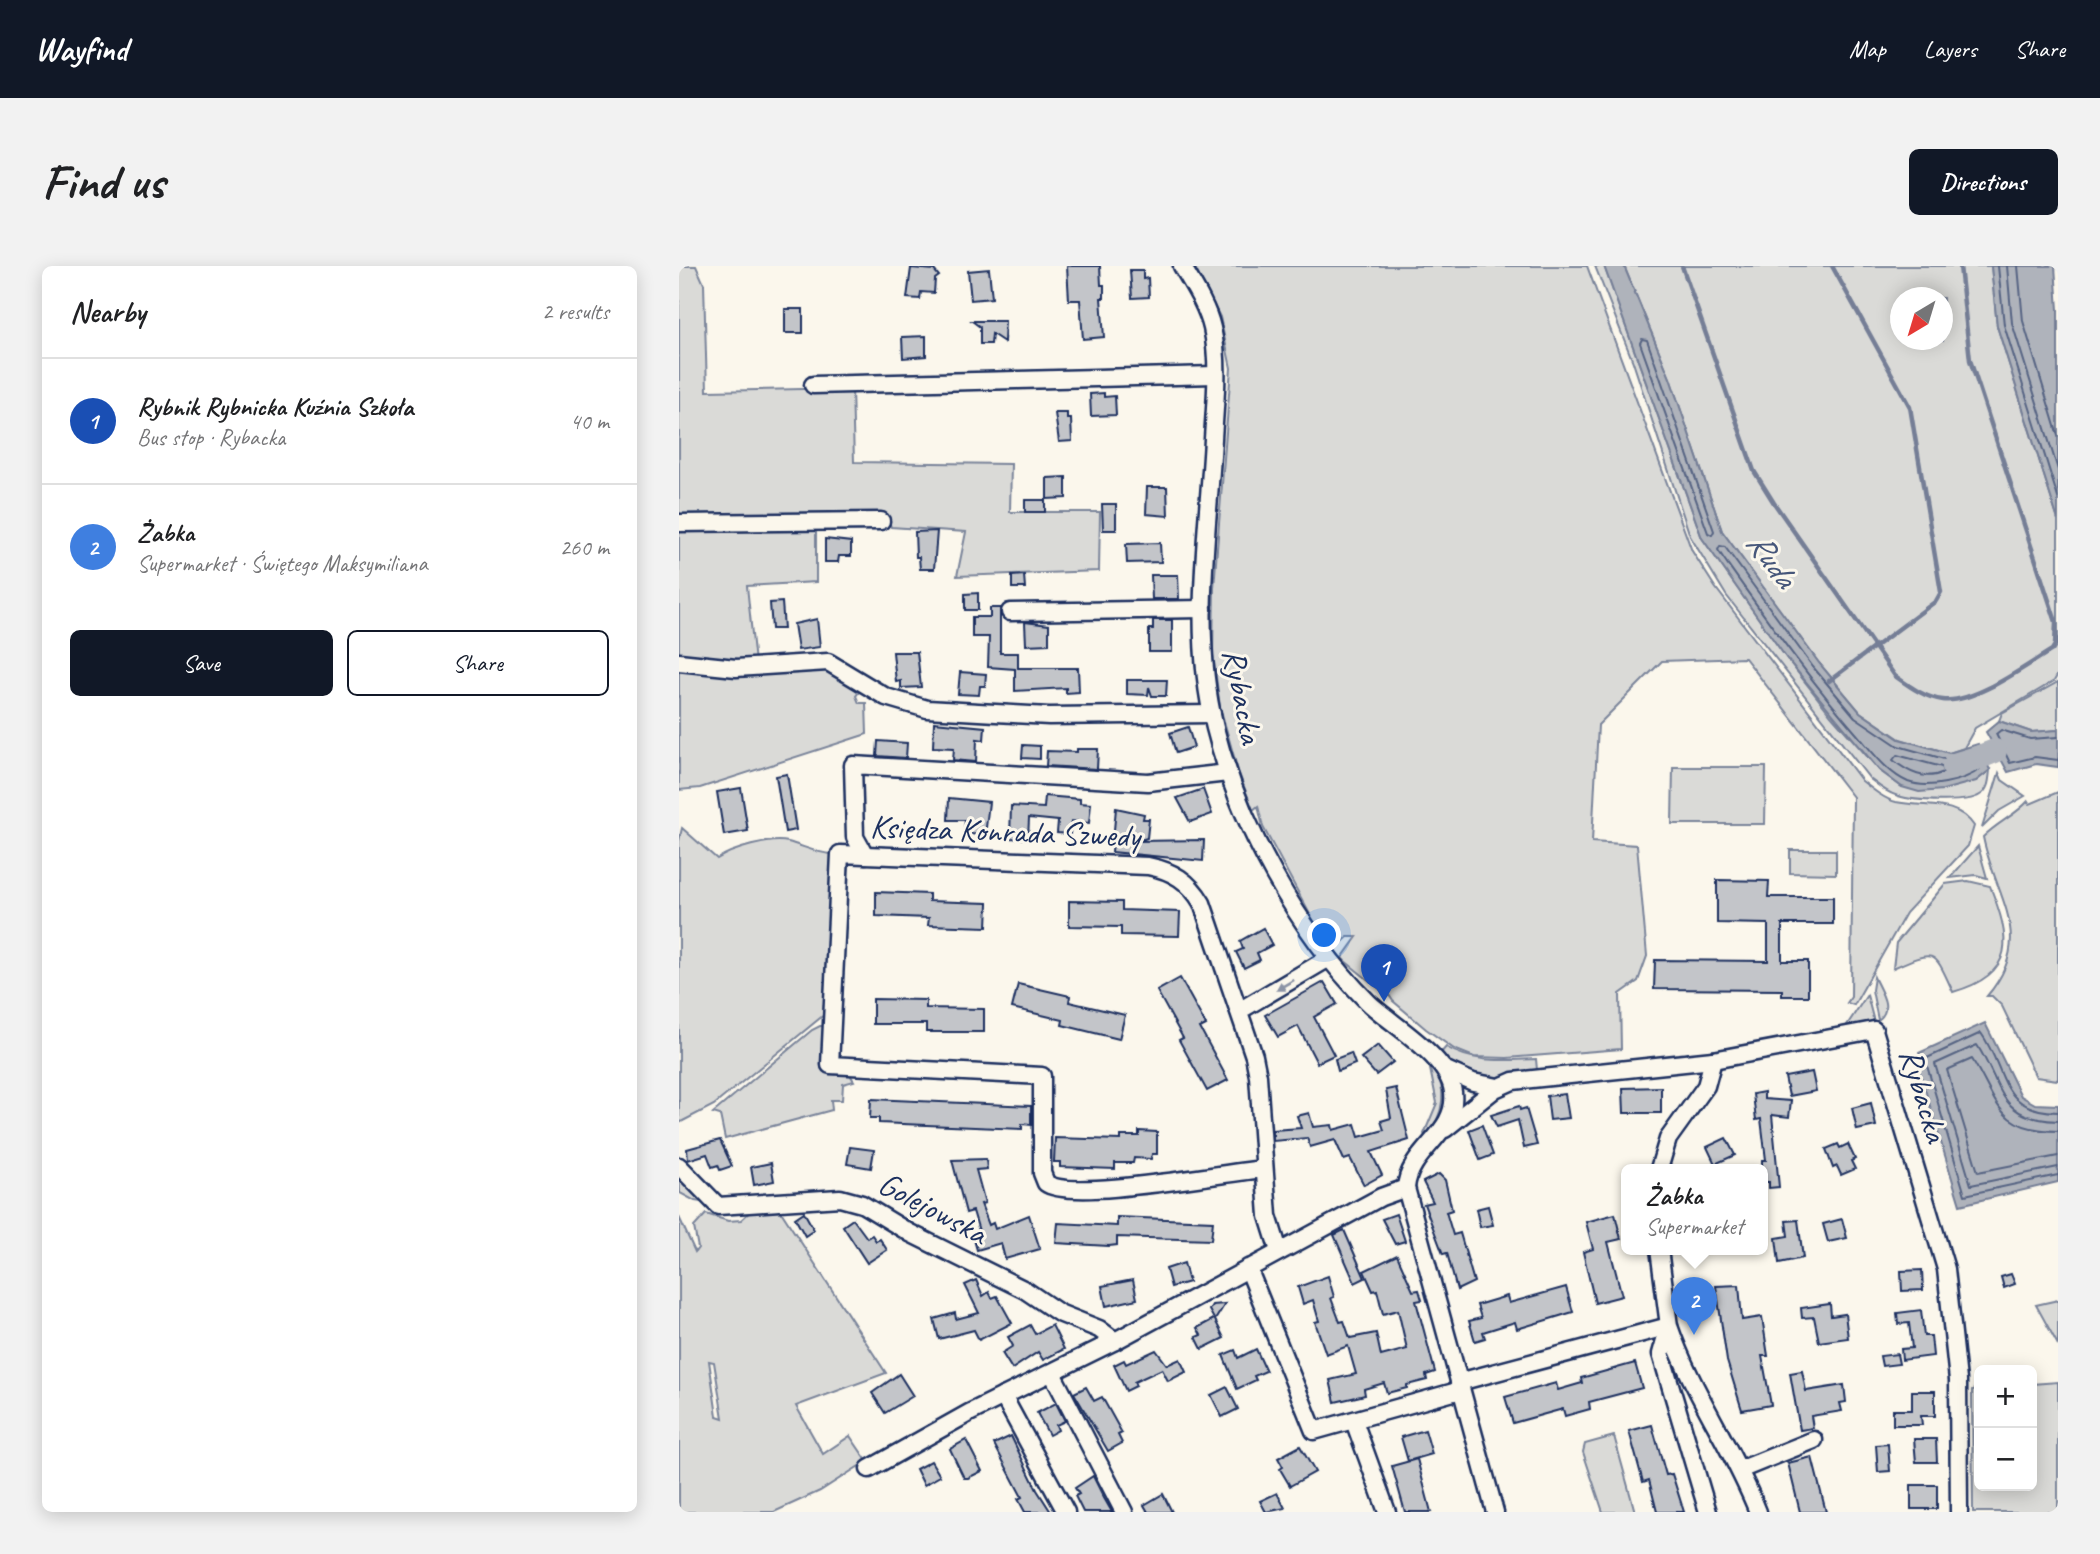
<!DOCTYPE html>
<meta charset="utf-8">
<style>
body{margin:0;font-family:Caveat,sans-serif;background:#f2f2f2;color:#202124}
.controls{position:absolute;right:21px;bottom:21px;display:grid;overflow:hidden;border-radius:10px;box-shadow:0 4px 18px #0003}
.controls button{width:63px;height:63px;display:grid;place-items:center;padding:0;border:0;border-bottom:2px solid #e0e0e0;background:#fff;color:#202124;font:35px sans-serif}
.compass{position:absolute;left:1211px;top:21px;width:63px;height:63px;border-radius:50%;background:#fff;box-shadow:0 4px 18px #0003;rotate:218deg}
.you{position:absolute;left:646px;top:670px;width:24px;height:24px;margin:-18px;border:5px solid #fff;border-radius:50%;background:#1a73e8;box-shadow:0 0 0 10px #1a73e833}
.badge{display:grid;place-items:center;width:46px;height:46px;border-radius:50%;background:#111827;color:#fff;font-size:23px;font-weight:700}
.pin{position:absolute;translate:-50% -58px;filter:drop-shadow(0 2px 4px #0008)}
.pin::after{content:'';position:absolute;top:37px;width:24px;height:21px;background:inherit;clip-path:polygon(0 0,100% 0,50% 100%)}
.popup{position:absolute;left:942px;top:898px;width:147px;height:91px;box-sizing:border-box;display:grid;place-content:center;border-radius:10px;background:#fff;filter:drop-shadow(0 2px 5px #0005);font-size:23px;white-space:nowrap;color:#757577}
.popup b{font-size:26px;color:#202124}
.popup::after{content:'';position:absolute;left:50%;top:100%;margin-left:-14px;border:14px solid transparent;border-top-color:#fff}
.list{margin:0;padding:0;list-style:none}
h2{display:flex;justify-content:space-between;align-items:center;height:91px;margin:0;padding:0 28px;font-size:30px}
h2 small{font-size:23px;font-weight:400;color:#757577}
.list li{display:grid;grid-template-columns:46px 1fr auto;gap:21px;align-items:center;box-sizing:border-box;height:126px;padding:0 28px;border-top:2px solid #e0e0e0}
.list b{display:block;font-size:26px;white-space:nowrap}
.list p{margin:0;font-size:23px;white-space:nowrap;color:#757577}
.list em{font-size:23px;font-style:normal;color:#757577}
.actions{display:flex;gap:14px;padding:21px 28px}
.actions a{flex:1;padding:16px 0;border:2px solid #111827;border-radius:10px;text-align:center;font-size:24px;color:#111827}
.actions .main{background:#111827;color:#fff}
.map{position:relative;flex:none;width:1379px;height:1246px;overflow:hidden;border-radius:10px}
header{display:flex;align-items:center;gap:42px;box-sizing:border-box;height:98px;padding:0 35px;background:#111827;color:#fff}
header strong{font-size:33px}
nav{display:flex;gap:38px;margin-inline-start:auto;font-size:24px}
.intro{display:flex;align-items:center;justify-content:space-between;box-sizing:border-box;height:168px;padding:0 42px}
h1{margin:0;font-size:49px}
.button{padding:18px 32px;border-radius:10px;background:#111827;color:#fff;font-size:24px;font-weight:700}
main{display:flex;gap:42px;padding:0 42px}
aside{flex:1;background:#fff;border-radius:10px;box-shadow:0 4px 18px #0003}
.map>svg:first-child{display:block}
.green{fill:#dadad7;stroke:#7a849a;stroke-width:2;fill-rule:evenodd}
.water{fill:#afb3bb;stroke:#747e96;stroke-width:2}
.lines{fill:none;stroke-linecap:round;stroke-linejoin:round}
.shore{stroke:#566483;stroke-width:2}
.stream{stroke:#747e96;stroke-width:4.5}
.river{stroke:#afb3bb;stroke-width:24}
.building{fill:#c3c5c9;stroke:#1b2f5e;stroke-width:2}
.street-casing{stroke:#1b2f5e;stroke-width:21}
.street{stroke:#fbf7ec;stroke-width:16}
.oneway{fill:#8b93a5}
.labels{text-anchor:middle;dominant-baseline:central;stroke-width:6;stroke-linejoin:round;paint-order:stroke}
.street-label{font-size:33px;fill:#1b2f5e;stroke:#fbf7ec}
.water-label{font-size:35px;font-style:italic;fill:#47577a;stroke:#fbf7ec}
</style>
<header>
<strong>Wayfind</strong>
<nav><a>Map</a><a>Layers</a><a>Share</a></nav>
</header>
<div class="intro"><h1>Find us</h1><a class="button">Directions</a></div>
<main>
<aside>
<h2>Nearby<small>2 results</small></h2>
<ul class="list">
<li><span class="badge" style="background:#1a4fb4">1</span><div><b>Rybnik Rybnicka Kuźnia Szkoła</b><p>Bus stop · Rybacka</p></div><em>40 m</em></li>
<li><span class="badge" style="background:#3f7fe0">2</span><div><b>Żabka</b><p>Supermarket · Świętego Maksymiliana</p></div><em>260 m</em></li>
</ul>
<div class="actions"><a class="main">Save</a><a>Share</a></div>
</aside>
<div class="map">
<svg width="1379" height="1246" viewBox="0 0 1379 1246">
<rect width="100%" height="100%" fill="#fbf7ec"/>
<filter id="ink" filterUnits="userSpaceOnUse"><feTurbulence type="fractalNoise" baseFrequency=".0143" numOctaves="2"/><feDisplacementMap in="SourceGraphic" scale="14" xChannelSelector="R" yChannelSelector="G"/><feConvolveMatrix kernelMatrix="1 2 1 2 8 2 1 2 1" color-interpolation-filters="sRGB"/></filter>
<g filter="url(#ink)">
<!-- green -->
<g class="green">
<polygon points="0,0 17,0 25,18 28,125 173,122 175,196 332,198 331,246 421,246 420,305 278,310 287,266 212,261 208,251 0,252"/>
<path d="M515 0H908L1013 285 1036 321 1183 515C1193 523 1205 533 1217 536 1245 542 1277 533 1295 560L1289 580 1227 647 1175 739 1168 737 1172 731 1174 531 1066 392 983 395 919 459 913 576 958 579 968 690 959 715 941 728 942 783 828 792 795 791 775 783 747 763 714 735 706 723 703 725 666 695 663 692 678 671H669L656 683 634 654 584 561 579 540 574 544 559 505 541 441 534 389 535 322 552 102 541 51Z"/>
<path d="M916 0H925L1023 272 1108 393 1152 449 1200 504 1223 521 1297 515 1311 504C1310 513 1310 524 1301 529 1288 538 1235 535 1219 530 1208 527 1200 520 1191 513L1047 329 1011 270 954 96Z"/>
<path d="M945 0H1312L1318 60 1379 254V408L1375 415 1296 462 1285 482 1270 487 1221 473 1181 446 1140 397 1043 265 991 112ZM1222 32H1264V74H1222Z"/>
<polygon points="137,260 137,316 68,320 76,397 0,390 0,261"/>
<polygon points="0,399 142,399 183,422 177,430 180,437 187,437 188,468 21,522 0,524"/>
<polygon points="1379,416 1379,464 1352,466 1320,455 1323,447"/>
<polygon points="994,501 1087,501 1086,558 993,558"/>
<polygon points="1320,507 1323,514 1346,530 1320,545 1303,562"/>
<path d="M1379 526V814L1357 811 1323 740 1313 730H1308C1358 671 1316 632 1304 571 1319 556 1337 549 1349 535L1351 538Z"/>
<path d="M3 562 38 593C53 583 91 572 109 576 124 580 137 587 153 588L146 748 35 839 0 857V575Z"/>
<polygon points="1299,580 1308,612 1297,609 1271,612"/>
<polygon points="1111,584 1157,584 1157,608 1111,607"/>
<path d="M1289 615 1311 620C1332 673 1338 708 1274 726 1255 684 1257 683 1214 702L1217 677 1266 618Z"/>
<path d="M1195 711C1201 725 1215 743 1199 754L1193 724Z"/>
<polygon points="1188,729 1195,756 1180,762 1166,762"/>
<polygon points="141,760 146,760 144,805 170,807 175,815 164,818 163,834 152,834 153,844 46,873 41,849 34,847 133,764"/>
<path d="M767 781C796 798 825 794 857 793L858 804 809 815 772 798 761 788Z"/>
<path d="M750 798C771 820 765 849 747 871L745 868 758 837Z"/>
<polygon points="0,905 29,937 16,935 1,927"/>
<path d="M99 941 207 1107 117 1140 144 1188 171 1170 188 1195 141 1225 95 1246H0V951L16 986 19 982 15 961 27 948 49 955 62 954 74 943ZM30 1095 35 1096 44 1152 38 1150Z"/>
<polygon points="1379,1034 1379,1079 1357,1039"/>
<polygon points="1379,1116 1379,1246 1294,1246 1293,1124 1300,1123 1300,1220 1353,1220 1353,1118"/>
<polygon points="935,1170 956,1246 924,1246 904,1186 906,1178"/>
</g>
<!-- water -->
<g class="water">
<polygon points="925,0 945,0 991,112 1043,265 1140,397 1181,446 1220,473 1270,487 1299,478 1311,504 1297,515 1264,524 1240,526 1223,521 1200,504 1108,393 1023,272"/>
<polygon points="1312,0 1376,0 1379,44 1379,254 1318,60"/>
<polygon points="1320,455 1352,466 1379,464 1379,501 1357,498 1329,506 1307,466"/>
<polygon points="1306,757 1342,830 1356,838 1379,839 1379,916 1281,939 1238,797 1240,787"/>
</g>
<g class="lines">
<!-- shore -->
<g class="shore">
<polyline points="1319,0 1325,59 1379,232"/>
<polyline points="1328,0 1333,57 1379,204"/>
<polyline points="1339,0 1344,55 1379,170"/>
<polygon points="963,73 968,74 1035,265 1033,269 1029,267 961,77"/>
<path d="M1041 280 1046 281 1134 401 1176 451 1219 480 1269 494 1295 487 1301 503C1285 516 1248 523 1229 516 1210 508 1195 488 1182 473 1132 416 1089 355 1045 293L1039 284Z"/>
<polyline points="1379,471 1351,473 1322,464 1317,468 1331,497 1356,491 1379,494"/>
<path d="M1218 489 1263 501 1265 506C1246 515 1230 507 1214 494Z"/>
<path d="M1379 846C1319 845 1329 805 1302 767L1246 793 1286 929 1379 909"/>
<path d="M1379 855C1318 853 1325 821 1298 779L1256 798 1292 919 1379 901"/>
<path d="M1379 865C1318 864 1320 837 1293 793L1268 804 1299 906 1379 890"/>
</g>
<!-- stream -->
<g class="stream">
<path d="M1003 0 1075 205 1095 237 1216 410C1230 420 1246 432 1264 434 1295 438 1346 400 1373 384L1376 379 1377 356 1291 94 1281 0"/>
<polyline points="1150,415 1257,335 1262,326 1231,141 1153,0"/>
</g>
<!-- river -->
<polyline class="river" points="1275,501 1316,485"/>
</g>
<!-- building -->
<g class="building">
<polygon points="388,0 421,0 422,19 425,19 425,32 422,32 425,71 404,73 401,34 390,34"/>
<polygon points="232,2 255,4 260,10 256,13 255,27 242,26 241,33 228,32"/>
<polygon points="310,3 313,32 292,34 289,5"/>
<polygon points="451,4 464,4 464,13 469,12 470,31 453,32"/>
<rect x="106" y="43" width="18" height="24"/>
<polygon points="293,55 326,55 325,76 313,68 312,78 301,78 301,61"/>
<polygon points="247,70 247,90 224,92 223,71"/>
<polygon points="425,127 425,131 436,130 437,149 412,150 411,128"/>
<polygon points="376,147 388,147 388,153 392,153 393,175 380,176"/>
<polygon points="387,211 387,232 368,233 368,212"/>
<polygon points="468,221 488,221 489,250 467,248"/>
<rect x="346" y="234" width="20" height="12"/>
<polygon points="423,238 437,238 437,264 424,264"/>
<polygon points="258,265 255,303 241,303 240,291 237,291 236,266"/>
<polygon points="146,273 172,276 172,290 160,290 159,296 146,296"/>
<polygon points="481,277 482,296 448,297 447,278"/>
<polygon points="345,309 346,322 333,322 333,310"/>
<polygon points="472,309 499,309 500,333 473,333"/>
<polygon points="299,327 299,344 286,344 286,328"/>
<polygon points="103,336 105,363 93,363 91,337"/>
<polygon points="311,342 321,342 321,387 339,387 339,402 399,402 400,426 387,427 387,422 336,425 336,403 309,401 310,371 293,371 293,351 311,351"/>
<polygon points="138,353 141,381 119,384 115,358"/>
<polygon points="474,354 493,354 493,386 470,386 470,363 474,363"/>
<polygon points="346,356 370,359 370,378 347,379"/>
<polygon points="214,386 238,386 242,421 222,422 222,415 217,416"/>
<polygon points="281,406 307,408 306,420 301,420 300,429 279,428"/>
<polygon points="448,414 488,414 487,430 473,430 470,421 469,429 448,428"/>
<polygon points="255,456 306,461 305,474 298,473 297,496 274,494 275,482 254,481"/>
<polygon points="509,461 515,481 497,487 491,467"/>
<polygon points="199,475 228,477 227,492 198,490"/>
<polygon points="344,479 361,480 361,493 343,492"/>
<polygon points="398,483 419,483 418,503 367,500 368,485 398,486"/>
<polygon points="108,508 117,564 106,566 97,510"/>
<polygon points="62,522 69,565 45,569 38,526"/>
<polygon points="524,523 533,548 511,556 498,532"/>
<polygon points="366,530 401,533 401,537 412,538 410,557 392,555 391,568 378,567 379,555 350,552 349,573 331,572 332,540 365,542"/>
<polygon points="270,532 310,536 306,570 285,567 286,554 269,554"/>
<polygon points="437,542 465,548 464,553 470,553 468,572 458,575 525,574 524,595 433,586"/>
<polygon points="1038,614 1090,615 1089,631 1154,631 1154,658 1103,658 1103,695 1129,695 1129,730 1103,730 1103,724 975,723 976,694 1089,695 1089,658 1038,657"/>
<polygon points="197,626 250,628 250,635 309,637 308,661 249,659 250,652 197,650"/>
<polygon points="390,635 443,636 443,644 501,646 500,670 442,669 442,661 390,660"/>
<polygon points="584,662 593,679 578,687 581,694 565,702 557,686 564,683 561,675"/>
<polygon points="501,712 527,759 521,762 549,814 528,825 500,774 504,772 478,725"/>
<polygon points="645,716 658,738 635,751 655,789 638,797 619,760 599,771 586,749"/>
<polygon points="339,718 391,730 390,736 446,749 440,773 383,759 384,754 333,742"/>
<polygon points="194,733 247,734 247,742 305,743 305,766 247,766 247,758 194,758"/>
<polygon points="699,779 714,796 697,809 682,792"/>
<polygon points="672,787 676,798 659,805 656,793"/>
<polygon points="1133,806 1137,825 1110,830 1106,811"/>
<polygon points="982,821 982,847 945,847 944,822"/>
<polygon points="717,822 730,874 692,886 703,909 685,919 671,892 665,894 656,874 631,881 628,872 594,875 594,864 622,862 618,850 630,847 634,861 653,859 654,864 676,858 680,871 705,864 702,855 712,852 707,824"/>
<polygon points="1085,826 1085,833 1112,835 1110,851 1093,849 1100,921 1090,922 1090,916 1083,916 1083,894 1087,894 1082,853 1077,854 1074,828"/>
<polygon points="886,828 890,852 871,854 868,830"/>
<polygon points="192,833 352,840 352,859 343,858 343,863 200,857 200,852 191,852"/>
<polygon points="1192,837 1197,860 1178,864 1173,842"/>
<polygon points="840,840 841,844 847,842 858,879 845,882 839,854 818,861 812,849"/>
<polygon points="803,859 814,889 801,894 790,864"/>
<polygon points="460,865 478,866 478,888 473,888 472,893 455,892 454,897 436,897 436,903 381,901 381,896 375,896 376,872 442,874 442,870 460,870"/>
<polygon points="1047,872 1056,889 1036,898 1028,881"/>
<polygon points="41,874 53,900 41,904 39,899 33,901 28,888 9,894 8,883"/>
<polygon points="1159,878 1161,882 1169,878 1176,893 1172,895 1176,903 1162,909 1158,900 1154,902 1147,883"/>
<polygon points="171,881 195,884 192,902 168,898"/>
<polygon points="307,893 308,903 297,904 306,937 302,938 310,959 314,957 316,963 350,949 361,983 326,993 322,977 298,984 293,967 300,965 294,945 287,947 273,894"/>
<polygon points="92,897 95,915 75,919 72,901"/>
<polygon points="760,908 766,914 773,944 767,946 774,969 781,967 795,1016 778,1024 768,987 764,988 745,938 754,936 744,916"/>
<polygon points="809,940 814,959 801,961 797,943"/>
<polygon points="125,946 135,964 126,970 116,952"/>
<polygon points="717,948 726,975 716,978 703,953"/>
<polygon points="936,948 942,973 929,976 943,1030 916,1037 904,986 914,983 907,956"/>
<polygon points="438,951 534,955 532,974 438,971 438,979 430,980 377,977 379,957 438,960"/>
<polygon points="174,953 188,972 193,969 197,975 201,973 208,984 188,997 164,960"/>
<polygon points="1163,953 1168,972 1149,976 1144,958"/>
<polygon points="1119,954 1124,992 1100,997 1097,972 1109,970 1107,955"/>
<polygon points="665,964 686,1012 676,1017 655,969"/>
<polygon points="718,989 734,1025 740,1024 743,1034 737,1035 756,1106 747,1109 748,1114 728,1119 728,1122 708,1127 705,1117 685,1123 686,1129 656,1136 651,1114 677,1108 669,1080 647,1088 636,1056 640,1055 634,1034 624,1038 619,1021 649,1010 655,1031 652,1032 661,1056 665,1055 671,1072 697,1067 702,1090 728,1083 719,1044 704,1048 698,1024 694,1025 685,1005"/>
<polygon points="505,997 510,1016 492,1021 487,1003"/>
<polygon points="1243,1004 1244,1024 1223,1025 1222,1005"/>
<polygon points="1332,1008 1336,1018 1325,1022 1322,1011"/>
<polygon points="297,1014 304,1030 310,1026 313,1032 318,1030 333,1057 300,1074 295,1064 260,1073 255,1053 276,1047 277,1053 300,1047 286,1019"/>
<polygon points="454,1014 458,1033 427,1040 423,1020"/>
<polygon points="1060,1019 1063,1054 1083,1051 1089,1090 1083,1090 1092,1139 1063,1144 1048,1095 1037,1020"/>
<polygon points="887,1021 894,1046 838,1063 836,1056 804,1066 806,1072 796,1075 790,1055 802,1052 798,1039 828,1030 830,1037"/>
<polygon points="546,1038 536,1054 545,1072 523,1083 517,1071 522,1069 518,1062 535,1053 530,1044 533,1039"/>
<polygon points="1151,1038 1152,1050 1166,1048 1169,1072 1140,1076 1135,1051 1123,1052 1122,1042"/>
<polygon points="1242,1044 1245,1070 1252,1070 1254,1090 1223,1094 1222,1083 1233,1082 1230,1057 1219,1058 1218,1047"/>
<polygon points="351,1059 356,1068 373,1059 385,1083 364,1094 359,1086 333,1103 323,1087 334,1080 329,1071"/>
<polygon points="577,1083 587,1105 575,1110 577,1114 558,1123 544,1089 556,1084 559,1092"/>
<polygon points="477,1084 488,1099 501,1093 507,1106 489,1115 483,1103 455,1116 457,1120 447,1125 435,1099 445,1094 447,1098"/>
<polygon points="1218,1088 1220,1098 1203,1100 1201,1090"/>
<polygon points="956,1097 963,1122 910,1136 911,1143 886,1150 884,1143 834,1157 826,1131 877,1117 879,1124 903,1117 902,1112"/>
<polygon points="1123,1105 1127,1125 1165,1119 1167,1136 1161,1137 1163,1145 1132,1150 1134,1162 1121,1164 1111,1107"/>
<polygon points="220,1108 234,1130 206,1147 193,1127"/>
<polygon points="407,1121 415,1135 423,1131 443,1167 439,1169 443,1177 429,1185 395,1127"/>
<polygon points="548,1121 559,1143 543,1151 532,1129"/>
<polygon points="1233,1125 1256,1125 1256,1150 1242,1150 1243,1159 1214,1159 1214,1144 1233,1144"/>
<polygon points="377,1137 386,1155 377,1159 379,1164 370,1169 358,1147"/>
<polygon points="973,1159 987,1209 993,1208 1005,1246 978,1246 970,1214 964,1216 950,1165"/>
<polygon points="746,1164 753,1188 729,1195 722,1171"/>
<polygon points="332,1170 358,1224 372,1246 346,1246 339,1233 343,1231 315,1178"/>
<polygon points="1235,1173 1257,1173 1258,1196 1237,1196"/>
<polygon points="287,1174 303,1205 289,1212 285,1212 271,1183"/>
<polygon points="1209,1178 1211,1205 1199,1206 1197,1179"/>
<polygon points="621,1180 636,1206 611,1220 601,1203 604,1201 599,1192"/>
<polygon points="1133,1191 1147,1246 1121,1246 1109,1197"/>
<polygon points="738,1193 752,1246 726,1246 713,1200"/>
<polygon points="252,1195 261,1210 245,1219 237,1203"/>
<polygon points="414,1210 425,1232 433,1246 404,1246 396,1230 400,1228 396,1222"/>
<rect x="1232" y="1219" width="26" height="24"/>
<polygon points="598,1227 606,1242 587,1246 581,1235"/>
<polygon points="484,1228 493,1246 469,1246 465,1239"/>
</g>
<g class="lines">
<defs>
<g id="street">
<path d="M503 0C514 19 528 40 533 62 541 97 536 137 534 173 529 269 512 367 536 462 560 558 619 666 689 736 714 760 770 791 774 826 779 868 730 883 727 922L816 1246"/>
<polyline points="134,119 536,109"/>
<polyline points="0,257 202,255"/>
<polyline points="331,346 524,343"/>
<polyline points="0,396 57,402 149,396 207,431 248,443 370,450 533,448"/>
<polyline points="186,589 176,571 174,499 469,516 549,507"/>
<polyline points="560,745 650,692"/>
<polyline points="765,803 794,816 819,821"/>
<polyline points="766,863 816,823 834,815 1034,794 1195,764 1267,1003 1279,1114 1280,1246"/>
<polyline points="0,900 39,940 161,932 183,938 231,967 346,1024 380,1047 420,1063 436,1075"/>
<path d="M585 903C547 906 391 936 367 917L363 907V810L151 799 161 588 469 600C494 605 510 615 523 637L575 790 579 810 589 950 600 985"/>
<polyline points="980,903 989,873 1027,820 1034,794"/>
<polyline points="980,983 990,1060 982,1088 1029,1246"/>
<polyline points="569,1002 635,1165 782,1124"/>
<polyline points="373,1107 445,1246"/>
<path d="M780 1116 990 1060C1012 1125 1054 1182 1079 1246"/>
<polyline points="324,1130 387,1246"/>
<polyline points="675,1155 708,1246"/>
<polyline points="190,1203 290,1147 436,1075 702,931 727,922"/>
<polyline points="1063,1203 1135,1174"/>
</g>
</defs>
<!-- street casing -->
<use href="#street" class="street-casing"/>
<!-- street -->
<use href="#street" class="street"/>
</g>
<!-- one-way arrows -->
<defs><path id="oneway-solid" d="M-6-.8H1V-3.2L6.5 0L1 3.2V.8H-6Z" transform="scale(1.75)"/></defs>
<use class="oneway" href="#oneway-solid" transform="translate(606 719) rotate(150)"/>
</g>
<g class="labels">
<!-- street labels -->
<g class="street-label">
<text transform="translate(564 430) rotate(79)">Rybacka</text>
<text transform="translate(326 565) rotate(2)">Księdza Konrada Szwedy</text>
<text transform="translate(1245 829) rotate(73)">Rybacka</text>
<text transform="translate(254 942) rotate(28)">Golejowska</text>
</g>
<!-- water labels -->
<g class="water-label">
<text transform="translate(1093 293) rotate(54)">Ruda</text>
</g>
</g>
</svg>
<div class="controls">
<button>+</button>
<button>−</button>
</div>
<svg class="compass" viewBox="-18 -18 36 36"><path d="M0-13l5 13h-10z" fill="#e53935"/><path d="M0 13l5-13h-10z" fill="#757577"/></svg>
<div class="you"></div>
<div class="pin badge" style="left:705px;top:736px;background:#1a4fb4">1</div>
<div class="pin badge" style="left:1015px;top:1069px;background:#3f7fe0">2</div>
<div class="popup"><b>Żabka</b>Supermarket</div>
</div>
</main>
